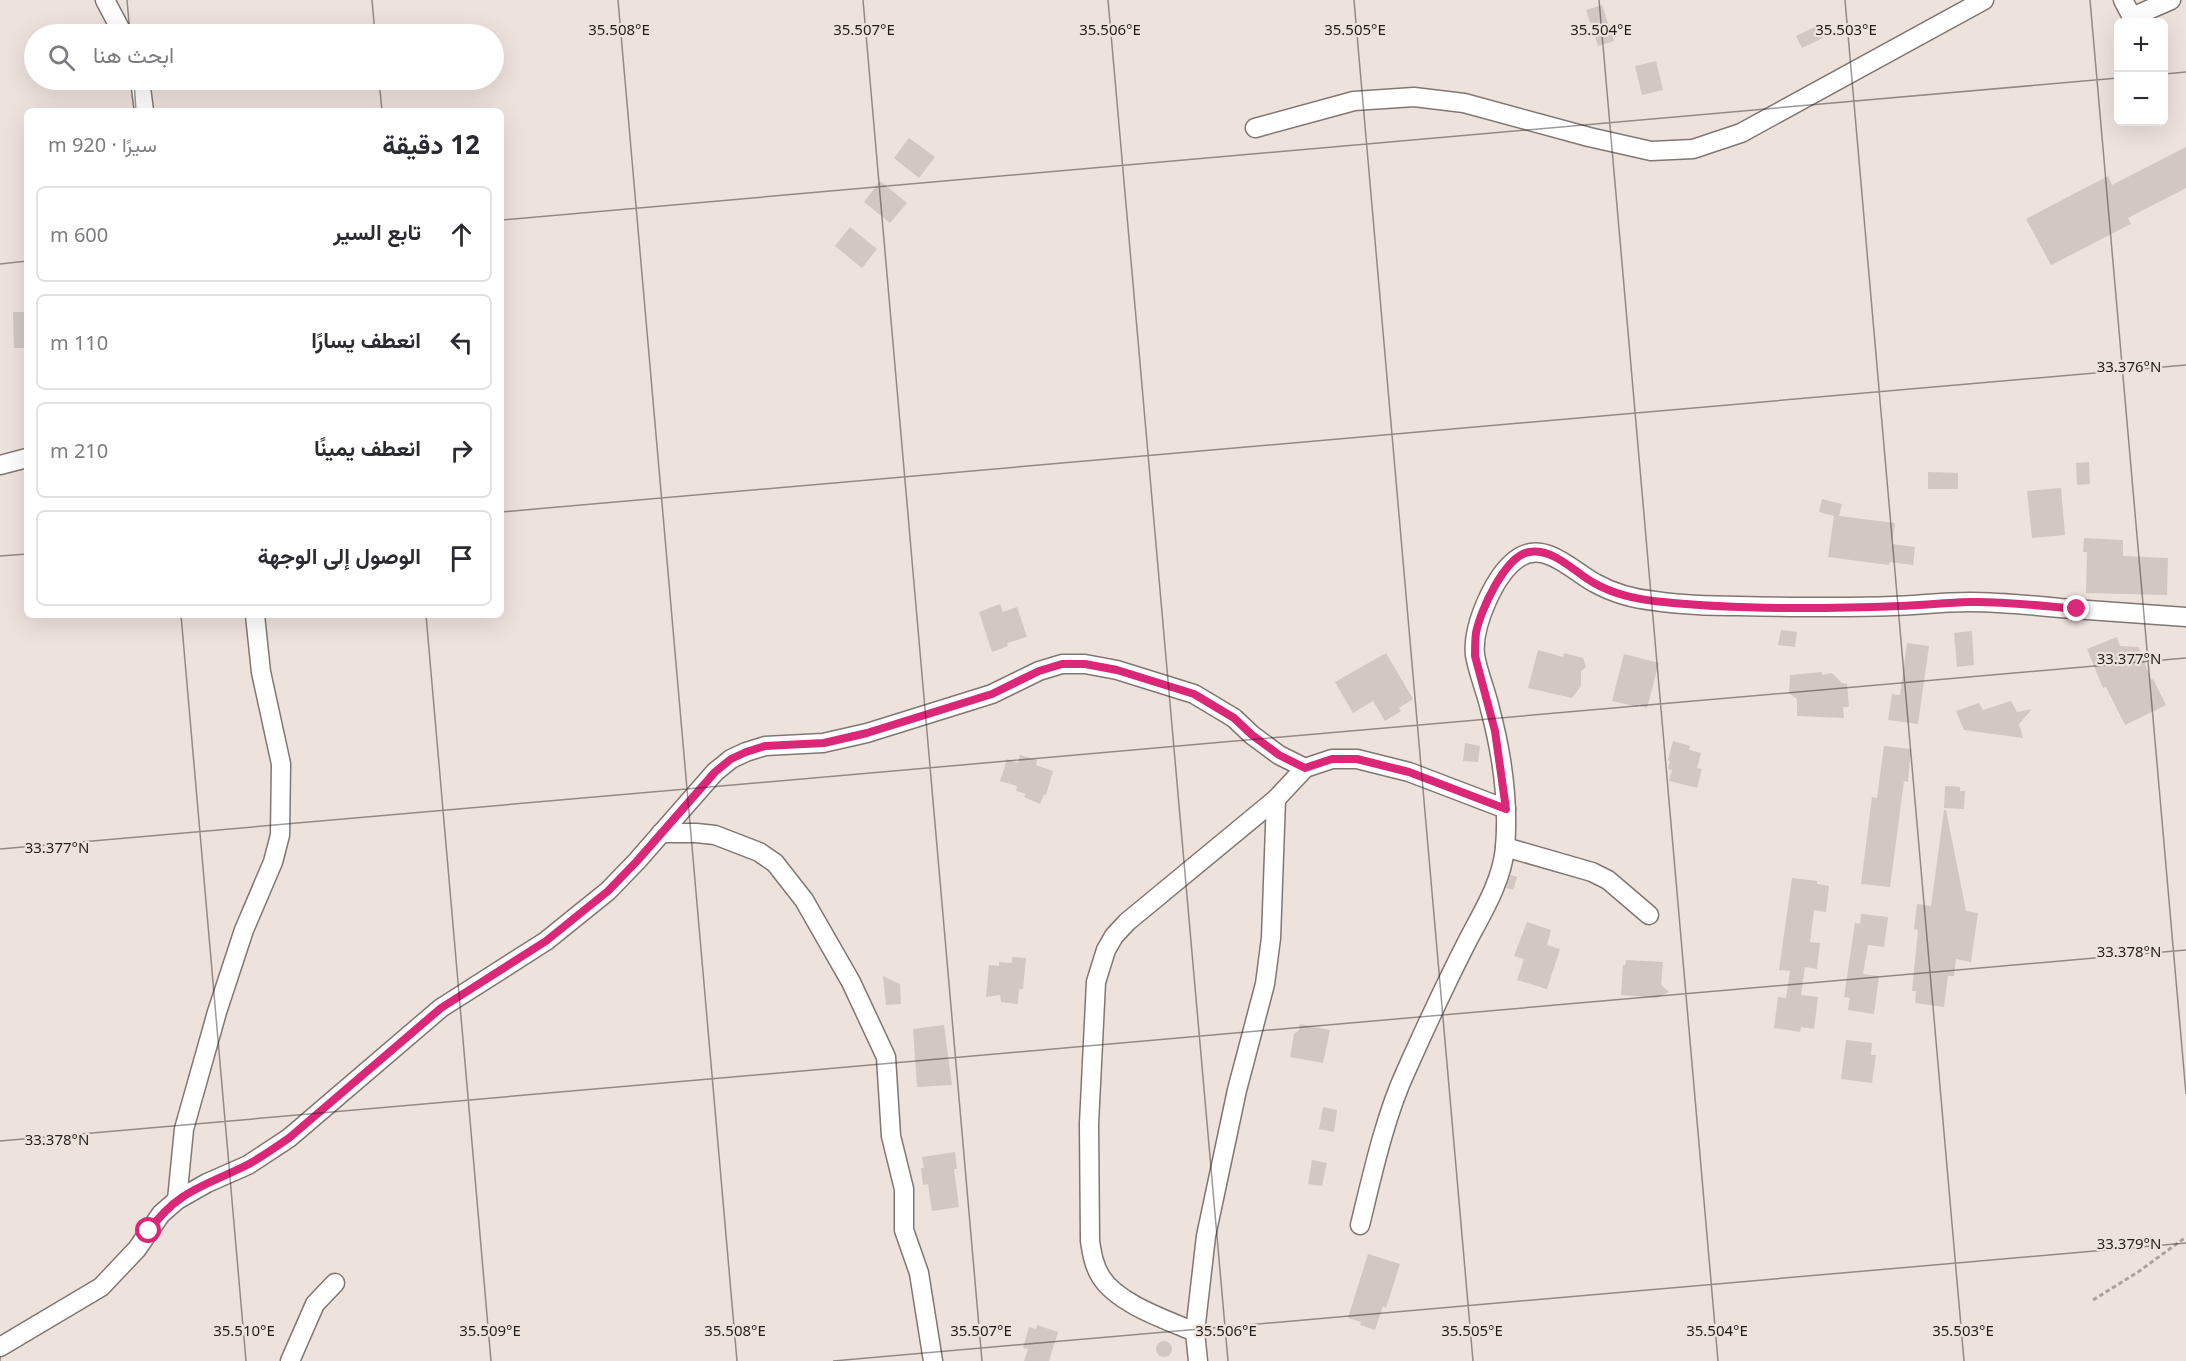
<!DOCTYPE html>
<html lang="ar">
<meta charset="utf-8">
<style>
body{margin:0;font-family:"Noto Sans",Vazirmatn,sans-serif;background:#f2f2f3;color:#2b2b33;direction:rtl}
.controls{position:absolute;right:18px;top:18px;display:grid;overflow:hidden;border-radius:9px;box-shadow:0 6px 24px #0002}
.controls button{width:54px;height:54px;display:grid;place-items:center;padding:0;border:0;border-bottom:2px solid #e1e1e2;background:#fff;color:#2b2b33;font:30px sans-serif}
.stop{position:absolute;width:18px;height:18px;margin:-14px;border:4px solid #db2777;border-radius:50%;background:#fff}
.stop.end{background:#db2777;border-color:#fff;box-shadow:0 2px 6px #0008}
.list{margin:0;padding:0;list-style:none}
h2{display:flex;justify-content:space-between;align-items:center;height:78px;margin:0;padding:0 24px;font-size:26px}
h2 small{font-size:20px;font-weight:400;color:#7c7c81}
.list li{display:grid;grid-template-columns:39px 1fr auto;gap:18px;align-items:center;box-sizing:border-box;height:96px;margin:0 12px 12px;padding:0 12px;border:2px solid #e1e1e2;border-radius:9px}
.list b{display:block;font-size:22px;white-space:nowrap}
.list em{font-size:20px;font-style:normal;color:#7c7c81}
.icon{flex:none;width:33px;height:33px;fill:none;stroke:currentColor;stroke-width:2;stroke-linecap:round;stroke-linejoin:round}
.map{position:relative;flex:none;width:2186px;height:1361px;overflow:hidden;direction:ltr}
.search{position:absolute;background:#fff;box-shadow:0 6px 24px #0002;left:24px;top:24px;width:480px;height:66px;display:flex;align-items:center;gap:15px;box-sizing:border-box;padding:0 21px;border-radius:33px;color:#7c7c81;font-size:22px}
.panel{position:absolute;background:#fff;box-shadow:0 6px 24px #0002;left:24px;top:108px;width:480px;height:510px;border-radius:9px;direction:rtl}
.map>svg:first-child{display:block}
.building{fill:#d2c7c2}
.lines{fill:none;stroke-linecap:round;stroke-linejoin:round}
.minor-casing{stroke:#817772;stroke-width:21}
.path{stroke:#aba19d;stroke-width:3;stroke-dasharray:4.5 3;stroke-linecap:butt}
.minor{stroke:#fff;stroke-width:18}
.route{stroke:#db2777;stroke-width:8}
.ticks{fill:none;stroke:#231e1c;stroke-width:1.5;stroke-opacity:0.45}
.ticks-label{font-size:15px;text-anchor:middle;fill:#231e1c;stroke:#eee2dd;stroke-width:4.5;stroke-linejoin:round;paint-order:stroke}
</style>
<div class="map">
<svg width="2186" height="1361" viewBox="0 0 2186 1361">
<rect width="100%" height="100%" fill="#eee2dd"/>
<!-- building -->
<g class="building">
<polygon points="1602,5 1614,41 1598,46 1586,10"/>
<polygon points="1817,26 1823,38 1802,48 1796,36"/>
<polygon points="1656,61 1663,90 1642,95 1635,66"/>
<polygon points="909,138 935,157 919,178 894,158"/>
<polygon points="2186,147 2186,188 2128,218 2131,224 2051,265 2026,219 2108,176 2112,185"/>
<polygon points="880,181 907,203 890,223 864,202"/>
<polygon points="850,227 877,249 862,268 835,246"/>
<polygon points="13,312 27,312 27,348 14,348"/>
<polygon points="2089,462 2090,484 2077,485 2076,463"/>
<polygon points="1928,472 1958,473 1958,489 1928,489"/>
<polygon points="2061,488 2065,535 2032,538 2027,491"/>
<polygon points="1822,499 1842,504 1839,516 1895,523 1892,544 1915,547 1913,565 1890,562 1889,565 1828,557 1834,516 1819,512"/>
<polygon points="2084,538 2123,540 2123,556 2168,558 2167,595 2086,593 2087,552 2083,552"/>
<polygon points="1000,604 1003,612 1017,607 1027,637 1007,643 1008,646 992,652 979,612"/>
<polygon points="1781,630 1797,632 1795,647 1778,645"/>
<polygon points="1972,631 1974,665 1957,667 1954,633"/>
<polygon points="2117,637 2120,646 2139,647 2151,680 2153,679 2166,705 2125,725 2106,687 2103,688 2087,649"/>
<polygon points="1907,643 1929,646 1918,724 1888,720 1892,694 1900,695"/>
<polygon points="1538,650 1563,657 1564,653 1583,658 1586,667 1581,671 1581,686 1572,698 1528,688"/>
<polygon points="1386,653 1413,699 1399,708 1401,711 1385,721 1373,701 1353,713 1335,682"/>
<polygon points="1624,654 1659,663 1647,708 1638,705 1638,707 1612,701"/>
<polygon points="1822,672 1822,675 1832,673 1842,683 1847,684 1849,707 1843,707 1844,718 1797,716 1797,699 1789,693 1790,675"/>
<polygon points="2011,701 2017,712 2032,709 2019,724 2023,738 1964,730 1956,711 1979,703 1983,710"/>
<polygon points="1673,741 1690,746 1689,750 1701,753 1697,768 1702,769 1697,788 1669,781 1672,770 1668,769 1670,761 1668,760"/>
<polygon points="1465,743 1480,746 1478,762 1463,761"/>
<polygon points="1884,746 1911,749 1908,782 1904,781 1890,887 1861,884 1872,797 1877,798"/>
<polygon points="1020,755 1037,760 1036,765 1053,771 1046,795 1044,794 1040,804 1024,797 1026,794 1016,791 1017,786 1000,781 1007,759 1018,763"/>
<polygon points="1945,786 1960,787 1960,791 1965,791 1964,809 1944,808"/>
<polygon points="1944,810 1946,810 1966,911 1978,913 1971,962 1956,959 1954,976 1948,976 1944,1007 1915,1003 1916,991 1912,991 1918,930 1914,929 1917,904 1931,906"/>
<polygon points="1511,875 1517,877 1513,890 1506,888"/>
<polygon points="1792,878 1817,881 1817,884 1829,886 1826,912 1814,910 1810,942 1820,943 1817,969 1805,967 1801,995 1818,997 1814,1029 1801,1027 1800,1032 1774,1028 1778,997 1786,998 1790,971 1779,970"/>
<polygon points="1861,914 1888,917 1884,947 1868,945 1863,974 1879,976 1874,1014 1848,1010 1850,998 1844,997 1855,923 1860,924"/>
<polygon points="1527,922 1551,930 1547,945 1560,949 1547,989 1517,980 1524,959 1514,956"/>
<polygon points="1012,957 1026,958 1023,989 1019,989 1018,1004 1001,1002 1000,995 986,997 989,965 999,966 999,962 1012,963"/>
<polygon points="1626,960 1663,962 1661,985 1669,992 1657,998 1621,995 1623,965 1625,965"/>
<polygon points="883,976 900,984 901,1004 886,1005"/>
<polygon points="1300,1024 1330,1030 1323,1063 1290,1057 1294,1034 1299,1030"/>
<polygon points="944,1025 952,1085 917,1087 913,1029"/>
<polygon points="1846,1040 1872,1043 1871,1055 1876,1055 1872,1083 1841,1079"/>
<polygon points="1323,1107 1337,1110 1334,1132 1319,1129"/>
<polygon points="955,1152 957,1169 954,1169 959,1207 932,1211 928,1184 923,1185 921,1168 924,1168 922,1157"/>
<polygon points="1312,1160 1327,1163 1322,1186 1308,1184"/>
<polygon points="1368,1254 1400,1264 1386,1308 1383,1306 1375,1330 1360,1325 1361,1322 1348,1318"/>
<polygon points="1037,1325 1058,1332 1049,1361 1024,1361 1028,1349 1023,1348 1029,1327 1036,1329"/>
<circle cx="1164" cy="1349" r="8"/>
</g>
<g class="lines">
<defs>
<g id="minor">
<polyline points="105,0 123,34"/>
<polyline points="2123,0 2132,17 2171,0"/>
<polyline points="140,80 144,111"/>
<polyline points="1255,128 1354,101 1414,97 1464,103 1589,137 1651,151 1693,149 1741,133 1984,0"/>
<polyline points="0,465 27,458"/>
<polyline points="661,833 696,833 715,835 759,852 775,863 804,900 851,982 886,1057 891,1136 904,1189 904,1230 919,1273 933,1361"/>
<polyline points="1505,847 1592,872 1608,880 1649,915"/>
<polyline points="177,1200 184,1129 217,1012 244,930 273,862 280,835 281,764 261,672 255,615"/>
<path d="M1360 1225C1372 1176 1385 1116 1406 1071 1426 1026 1447 981 1469 938 1484 910 1502 880 1505 848 1509 801 1502 754 1490 709 1486 691 1478 673 1475 655 1472 626 1495 572 1520 557 1546 541 1574 572 1595 583 1613 593 1634 599 1655 601 1683 605 1711 606 1739 606 1790 607 1841 608 1893 606 1918 605 1944 602 1970 602 2000 602 2030 605 2060 608 2102 611 2144 614 2186 617"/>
<path d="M1195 1332C1167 1320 1118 1304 1101 1277 1094 1266 1092 1254 1090 1241L1089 1124 1096 982 1106 950 1114 936 1127 922 1276 799 1305 768 1332 759H1357L1409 772 1506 809"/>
<polyline points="0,1347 101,1287 137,1249 161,1214 177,1200 207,1183 248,1165 289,1138 441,1008 546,941 608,891 637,861 715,772 731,759 746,752 765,746 823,743 867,733 992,694 1039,671 1062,664 1085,664 1117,670 1194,694 1234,718 1252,735 1279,755 1305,768"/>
<polyline points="290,1361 315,1304 335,1283"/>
<polyline points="1198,1361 1195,1332 1206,1236 1237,1090 1265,984 1271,938 1276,799"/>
</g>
</defs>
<!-- minor casing -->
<use href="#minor" class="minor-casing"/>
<!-- path -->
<polyline class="path" points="2093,1300 2138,1272 2186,1237"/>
<!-- minor -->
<use href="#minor" class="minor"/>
</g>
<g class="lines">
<!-- route -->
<path class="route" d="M149 1231C177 1190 208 1185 249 1164 263 1156 276 1147 289 1138L441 1008 546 941 608 891 637 861 715 772 731 759 746 752 765 746 824 743 867 733 992 694 1039 671 1062 664H1085L1117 670 1194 694 1234 718 1252 735 1279 755 1305 768 1332 759H1357L1409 772 1506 809 1495 731 1475 656C1475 648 1475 640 1476 633 1480 611 1505 556 1529 552 1554 548 1574 572 1594 583 1615 595 1640 600 1663 602 1740 610 1823 609 1900 606 1923 605 1945 603 1968 602 2005 601 2041 606 2077 609"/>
</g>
<!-- ticks -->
<path class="ticks" d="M127 0 130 34M372 0 375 34M618 0 737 1361M863 0 982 1361M1108 0 1228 1361M1354 0 1473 1361M1599 0 1718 1361M1845 0 1964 1361M2090 0 2186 1094M2164 74 2186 72M134 80 136 111M379 80 382 111M501 220 2118 78M0 264 27 261M501 512 2186 365M0 556 27 554M181 615 246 1361M426 615 491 1361M0 849 2186 658M0 1141 2186 950M0 1357V1361M833 1361 2186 1243"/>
<g class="ticks-label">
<text x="619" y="35">35.508°E</text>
<text x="864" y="35">35.507°E</text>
<text x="1110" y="35">35.506°E</text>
<text x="1355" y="35">35.505°E</text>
<text x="1601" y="35">35.504°E</text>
<text x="1846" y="35">35.503°E</text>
<text x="2129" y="372">33.376°N</text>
<text x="2129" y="664">33.377°N</text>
<text x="57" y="853">33.377°N</text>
<text x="2129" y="957">33.378°N</text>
<text x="57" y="1145">33.378°N</text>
<text x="2129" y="1249">33.379°N</text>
<text x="244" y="1336">35.510°E</text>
<text x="490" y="1336">35.509°E</text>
<text x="735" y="1336">35.508°E</text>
<text x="981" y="1336">35.507°E</text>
<text x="1226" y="1336">35.506°E</text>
<text x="1472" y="1336">35.505°E</text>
<text x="1717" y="1336">35.504°E</text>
<text x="1963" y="1336">35.503°E</text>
</g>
</svg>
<div class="controls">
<button>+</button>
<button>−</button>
</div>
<div class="stop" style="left:149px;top:1231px"></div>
<div class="stop end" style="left:2077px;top:609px"></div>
<div class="search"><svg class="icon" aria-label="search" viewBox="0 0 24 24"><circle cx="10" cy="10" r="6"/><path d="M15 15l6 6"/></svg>ابحث هنا</div>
<section class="panel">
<h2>12 دقيقة<small>سيرًا · 920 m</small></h2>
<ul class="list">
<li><svg class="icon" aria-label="ahead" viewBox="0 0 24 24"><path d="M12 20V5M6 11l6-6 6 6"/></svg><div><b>تابع السير</b></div><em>600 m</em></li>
<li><svg class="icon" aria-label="left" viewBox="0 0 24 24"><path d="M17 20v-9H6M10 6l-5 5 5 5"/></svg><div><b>انعطف يسارًا</b></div><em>110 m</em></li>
<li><svg class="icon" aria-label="right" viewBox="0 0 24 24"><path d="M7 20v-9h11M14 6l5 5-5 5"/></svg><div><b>انعطف يمينًا</b></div><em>210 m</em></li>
<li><svg class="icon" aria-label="arrive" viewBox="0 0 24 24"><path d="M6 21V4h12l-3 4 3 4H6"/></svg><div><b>الوصول إلى الوجهة</b></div></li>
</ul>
</section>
</div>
